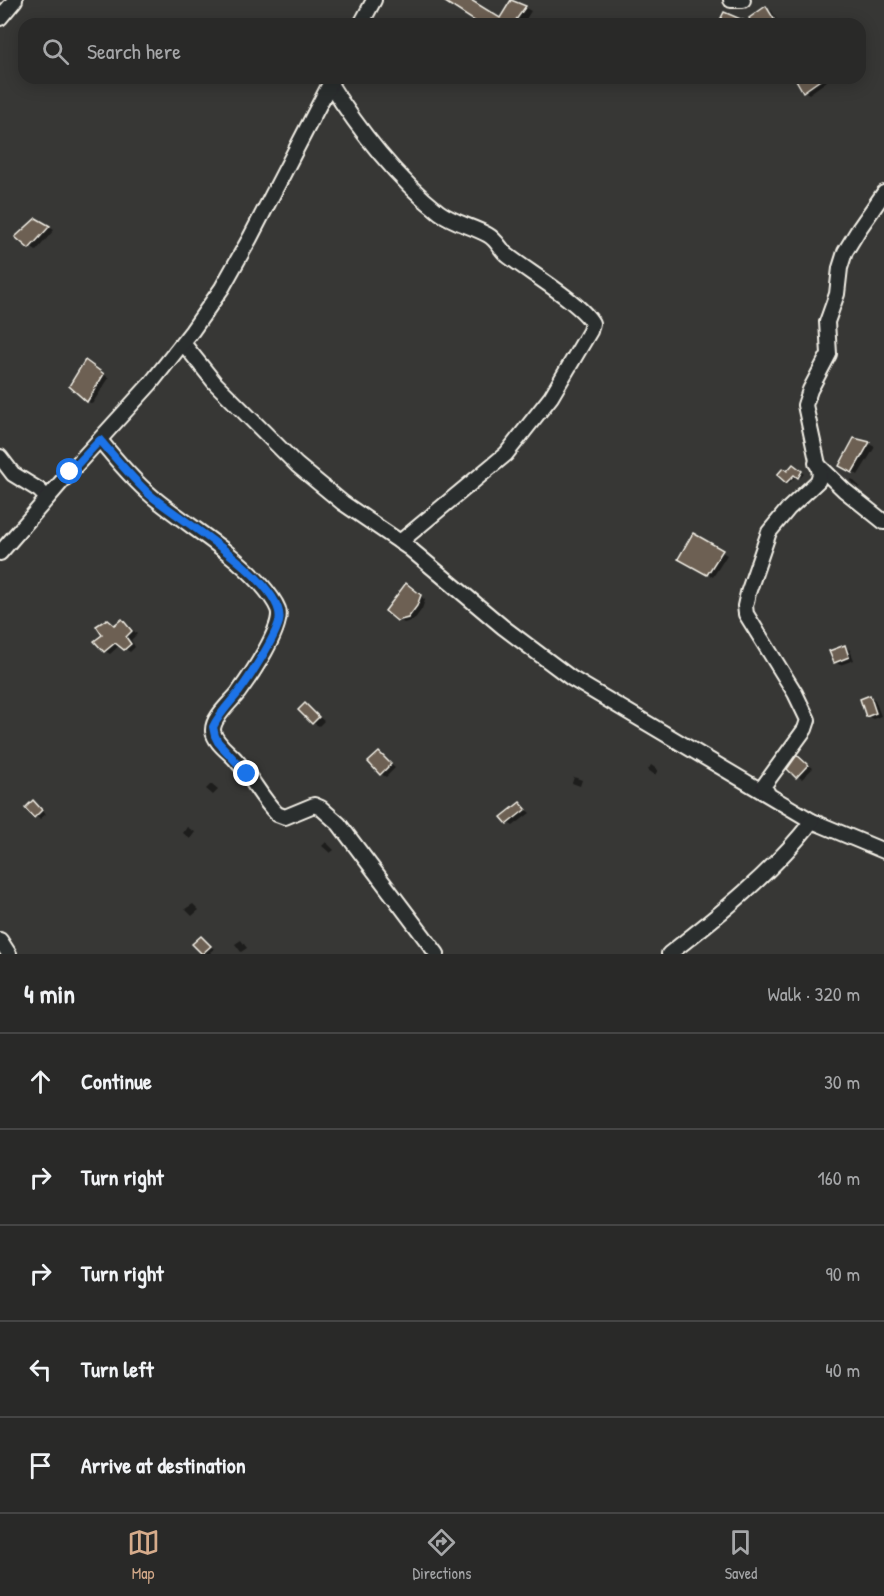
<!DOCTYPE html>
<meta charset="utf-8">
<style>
body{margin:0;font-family:"Patrick Hand",sans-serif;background:#313130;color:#f1f3f6}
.stop{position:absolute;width:18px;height:18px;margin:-14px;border:4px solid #1a73e8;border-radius:50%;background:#fff}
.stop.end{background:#1a73e8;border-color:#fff;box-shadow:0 2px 6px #0008}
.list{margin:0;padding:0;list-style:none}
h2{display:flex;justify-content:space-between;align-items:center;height:78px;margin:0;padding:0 24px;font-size:26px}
h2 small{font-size:20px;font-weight:400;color:#a5a6a8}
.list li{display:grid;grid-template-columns:39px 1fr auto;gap:18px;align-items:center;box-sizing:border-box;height:96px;padding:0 24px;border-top:2px solid #454545}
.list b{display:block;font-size:22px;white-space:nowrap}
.list em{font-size:20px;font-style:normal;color:#a5a6a8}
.icon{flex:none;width:33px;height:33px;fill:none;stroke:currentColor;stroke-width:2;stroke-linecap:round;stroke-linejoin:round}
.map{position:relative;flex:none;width:884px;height:954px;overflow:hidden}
.search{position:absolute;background:#292928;box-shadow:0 3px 15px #0003;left:18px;right:18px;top:18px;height:66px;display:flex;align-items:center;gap:15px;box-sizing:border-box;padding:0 21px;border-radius:18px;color:#a5a6a8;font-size:22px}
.sheet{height:558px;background:#292928}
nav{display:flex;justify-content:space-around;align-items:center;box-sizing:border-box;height:84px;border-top:2px solid #454545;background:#292928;font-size:16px;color:#a5a6a8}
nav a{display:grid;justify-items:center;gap:3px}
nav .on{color:#d6ab8b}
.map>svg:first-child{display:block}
.shadow{fill:#0007}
.building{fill:#6d6053;stroke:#f4f1e8;stroke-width:1.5}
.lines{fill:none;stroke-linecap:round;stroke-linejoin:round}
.minor-casing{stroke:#f4f1e8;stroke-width:18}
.minor{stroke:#2a2d2e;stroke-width:14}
.route{stroke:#1a73e8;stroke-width:8}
</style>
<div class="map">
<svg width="884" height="954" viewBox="0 0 884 954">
<rect width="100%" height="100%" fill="#373735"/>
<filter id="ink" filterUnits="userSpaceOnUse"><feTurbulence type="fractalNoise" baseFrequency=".0167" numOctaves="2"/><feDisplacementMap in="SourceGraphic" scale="12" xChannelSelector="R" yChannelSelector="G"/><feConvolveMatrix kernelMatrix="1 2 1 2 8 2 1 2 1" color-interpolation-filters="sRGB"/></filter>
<g filter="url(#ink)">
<!-- shadow -->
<g class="shadow">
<polygon points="443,0 469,0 500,20 513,1 531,11 523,24 482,24"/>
<polygon points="766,8 772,11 779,24 753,24"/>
<polygon points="797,78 825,78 827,81 809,94 804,91"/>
<polygon points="36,219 54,230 36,251 17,237"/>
<polygon points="91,365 109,378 92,404 87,401"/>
<polygon points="861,440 875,447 858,475 841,465"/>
<polygon points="796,467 804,474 800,478 797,476 789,483 779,475 787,473"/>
<polygon points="852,479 860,487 859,488 850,481"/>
<polygon points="693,535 727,555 713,577 680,558"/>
<polygon points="411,588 425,600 422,609 414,620 404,623 398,619"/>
<polygon points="108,620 116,626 122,621 127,624 137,634 131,640 135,647 130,652 120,645 110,654 105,651 104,635"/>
<polygon points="844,647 850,650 854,660 840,665 835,662"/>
<polygon points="870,697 875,700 881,716 873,719 867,716"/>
<polygon points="305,705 324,721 319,726 313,723"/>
<polygon points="379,754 395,768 386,777 381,774"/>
<polygon points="798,757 813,768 802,779 797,776"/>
<polygon points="651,765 658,770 655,775 648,770"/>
<polygon points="574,777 582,780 580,786 572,783"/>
<polygon points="211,784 218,790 213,795 206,789"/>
<polygon points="33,802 46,814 40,819 35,816"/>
<polygon points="520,804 530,813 513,826 508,823"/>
<polygon points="187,827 195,832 190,839 183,833"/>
<polygon points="326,842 334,850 330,853 322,846"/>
<polygon points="193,904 199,910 192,916 185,909"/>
<polygon points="201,938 214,949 210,952 212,954 203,954 195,944"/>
<polygon points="241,940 247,948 241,952 235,944"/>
</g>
<!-- building -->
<g class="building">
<polygon points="442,0 471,0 500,18 511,0 526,6 513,24 479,24"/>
<polygon points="766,6 777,24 752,24 749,18"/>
<polygon points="724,12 752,24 718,24"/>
<polygon points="795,78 823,78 803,92"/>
<polygon points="36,218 50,226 29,249 15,237"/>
<polygon points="85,360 104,374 87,402 69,386"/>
<polygon points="854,438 870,442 852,473 839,466"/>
<polygon points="793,464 802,471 798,478 794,475 786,483 777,475 783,468 787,471"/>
<polygon points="693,533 723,550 707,575 678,559"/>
<polygon points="406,583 421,595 417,606 408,618 397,621 385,611"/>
<polygon points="107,619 114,625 122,619 132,631 126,637 131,644 124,650 115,643 104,652 94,641 102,635 96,626"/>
<polygon points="845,645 849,657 834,663 829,651"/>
<polygon points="870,695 876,713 866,717 860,699"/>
<polygon points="305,703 319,717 312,724 298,710"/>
<polygon points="379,752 391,764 380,775 368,762"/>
<polygon points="797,755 808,765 796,778 787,769"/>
<polygon points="33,800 42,810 34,818 25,808"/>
<polygon points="520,802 526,809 507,824 501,817"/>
<polygon points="201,936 211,946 202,954 192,944"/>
</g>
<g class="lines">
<defs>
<g id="minor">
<polyline points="731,0 743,0"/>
<polyline points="0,18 15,0"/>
<polyline points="361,24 374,0"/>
<path d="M330 84C358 129 397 179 439 212 454 223 472 226 488 235 497 240 500 249 507 255 527 271 581 303 592 323L590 331 551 397 506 454 400 542"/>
<polyline points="183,343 215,383 297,465 343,503 409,548 503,627 571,678 812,821 884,851"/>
<path d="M100 440C116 460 133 480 153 497 188 526 228 548 260 583 267 591 274 599 278 609 285 626 249 678 238 693 230 703 212 718 213 731 215 743 228 751 235 759 251 776 261 798 277 814L285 817 314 805 321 808 339 824 437 954"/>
<polyline points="0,457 13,474 39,490 47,498"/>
<polyline points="816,463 844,490 884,522"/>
<polyline points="0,553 70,472 151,383 192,331 222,288 250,238 333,78"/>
<polyline points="768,794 764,786 765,784 805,729 808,720 795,693 746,614 745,606 748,593 769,532 788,509 818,481 820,474 805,405 810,390 829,354 827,322 837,294 840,268 845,252 859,229 884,193"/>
<polyline points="0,940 9,954"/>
<path d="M669 954C718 916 774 871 812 821"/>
</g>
</defs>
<!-- minor casing -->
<use href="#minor" class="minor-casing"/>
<!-- minor -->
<use href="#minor" class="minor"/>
</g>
</g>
<g class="lines" filter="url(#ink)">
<!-- route -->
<path class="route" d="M70 472 100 440C116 459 131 477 149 494 175 517 289 584 279 622 273 641 250 677 238 693 229 704 219 714 213 727L215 736 218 742 247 774"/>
</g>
</svg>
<div class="stop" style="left:70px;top:472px"></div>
<div class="stop end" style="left:247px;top:774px"></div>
<div class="search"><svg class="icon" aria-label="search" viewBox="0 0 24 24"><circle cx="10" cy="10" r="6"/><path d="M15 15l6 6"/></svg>Search here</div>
</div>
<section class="sheet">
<h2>4 min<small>Walk · 320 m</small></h2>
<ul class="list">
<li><svg class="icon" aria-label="ahead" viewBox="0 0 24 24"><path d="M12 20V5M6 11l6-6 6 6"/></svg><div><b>Continue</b></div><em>30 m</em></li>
<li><svg class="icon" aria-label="right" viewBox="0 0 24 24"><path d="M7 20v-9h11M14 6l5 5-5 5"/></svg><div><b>Turn right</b></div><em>160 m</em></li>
<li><svg class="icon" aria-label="right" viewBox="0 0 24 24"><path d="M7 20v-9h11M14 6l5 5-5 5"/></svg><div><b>Turn right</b></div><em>90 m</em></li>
<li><svg class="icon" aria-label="left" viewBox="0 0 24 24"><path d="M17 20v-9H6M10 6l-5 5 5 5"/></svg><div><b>Turn left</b></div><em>40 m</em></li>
<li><svg class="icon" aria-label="arrive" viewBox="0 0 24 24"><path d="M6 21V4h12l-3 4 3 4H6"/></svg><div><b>Arrive at destination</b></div></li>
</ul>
</section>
<nav>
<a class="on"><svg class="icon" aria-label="map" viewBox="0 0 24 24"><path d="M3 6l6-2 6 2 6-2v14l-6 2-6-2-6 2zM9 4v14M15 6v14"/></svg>Map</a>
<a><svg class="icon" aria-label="directions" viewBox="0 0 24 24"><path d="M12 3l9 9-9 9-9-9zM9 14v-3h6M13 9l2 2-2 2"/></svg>Directions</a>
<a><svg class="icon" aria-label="saved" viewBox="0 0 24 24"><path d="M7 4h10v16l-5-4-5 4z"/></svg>Saved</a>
</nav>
